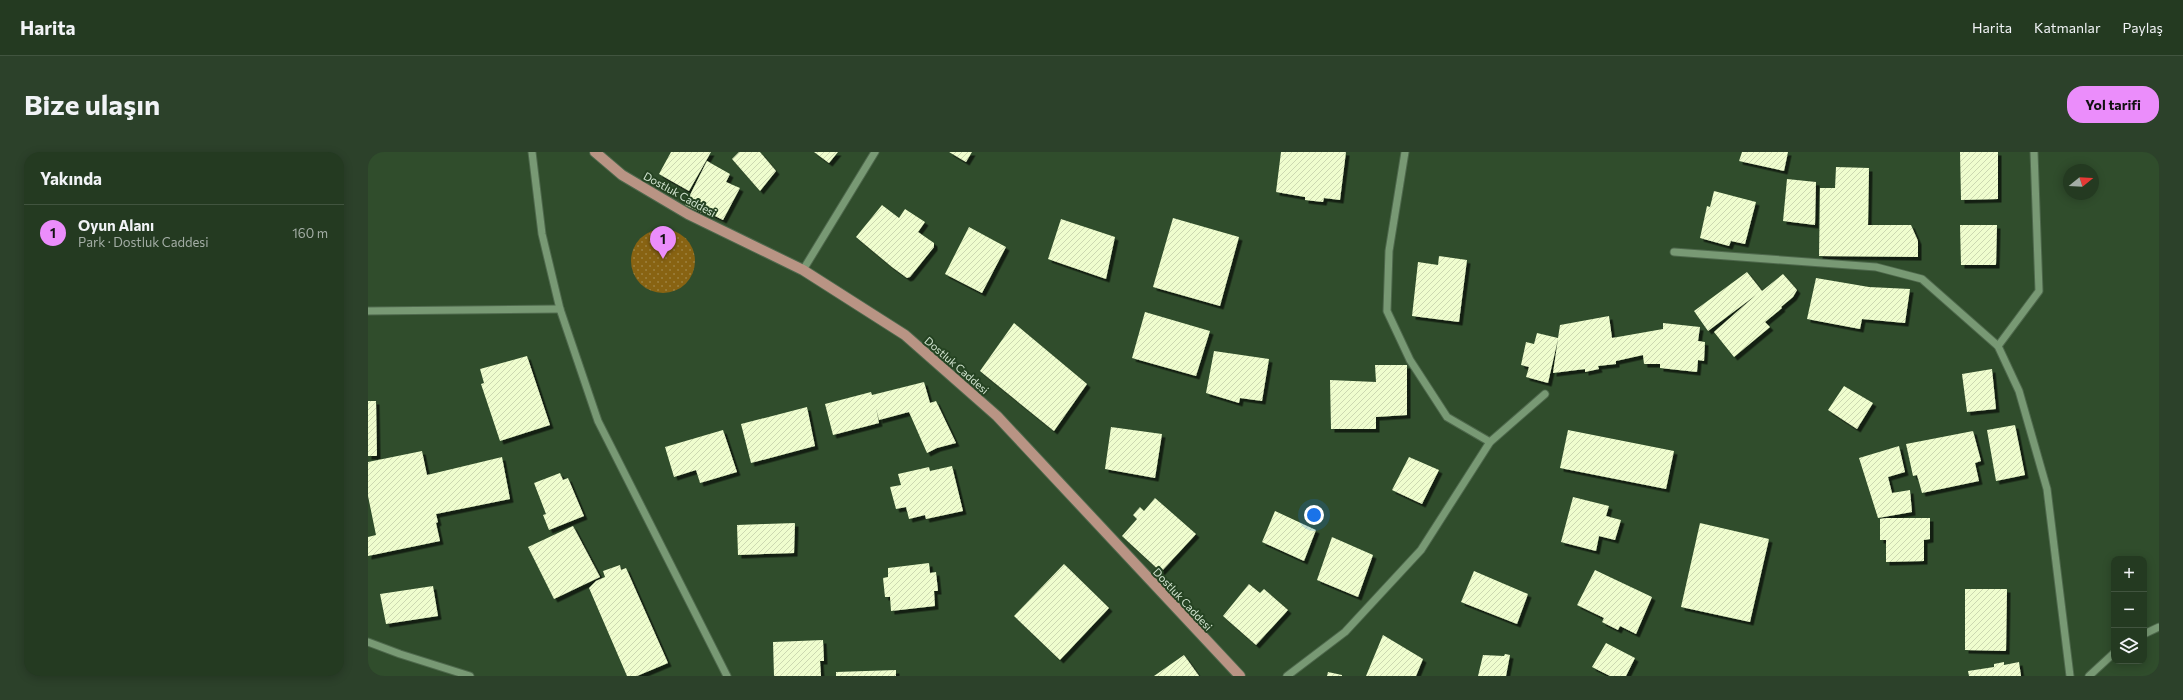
<!DOCTYPE html>
<html lang="tr">
<meta charset="utf-8">
<style>
body{margin:0;font-family:Commissioner,sans-serif;background:#2c412a;color:#f1f3f6}
.controls{position:absolute;right:12px;bottom:12px;display:grid;overflow:hidden;border-radius:8px;box-shadow:0 2px 10px #0003}
.controls button{width:36px;height:36px;display:grid;place-items:center;padding:0;border:0;border-bottom:1px solid #41543f;background:#243a21;color:#f1f3f6;font:20px sans-serif}
.compass{position:absolute;left:1695px;top:12px;width:36px;height:36px;border-radius:50%;background:#243a21;box-shadow:0 2px 10px #0003;rotate:72deg}
.you{position:absolute;left:946px;top:363px;width:14px;height:14px;margin:-10px;border:3px solid #fff;border-radius:50%;background:#1a73e8;box-shadow:0 0 0 6px #1a73e833}
.badge{display:grid;place-items:center;width:26px;height:26px;border-radius:50%;background:#eb8dfb;color:#111;font-size:13px;font-weight:700}
.pin{position:absolute;translate:-50% -33px;filter:drop-shadow(0 1px 2px #0008)}
.pin::after{content:'';position:absolute;top:21px;width:14px;height:12px;background:inherit;clip-path:polygon(0 0,100% 0,50% 100%)}
.list{margin:0;padding:0;list-style:none}
h2{display:flex;justify-content:space-between;align-items:center;height:52px;margin:0;padding:0 16px;font-size:17px}
h2 small{font-size:13px;font-weight:400;color:#a3ada5}
.list li{display:grid;grid-template-columns:26px 1fr auto;gap:12px;align-items:center;box-sizing:border-box;height:56px;padding:0 16px;border-top:1px solid #41543f}
.list b{display:block;font-size:15px;white-space:nowrap}
.list p{margin:0;font-size:13px;white-space:nowrap;color:#a3ada5}
.list em{font-size:13px;font-style:normal;color:#a3ada5}
.icon{flex:none;width:22px;height:22px;fill:none;stroke:currentColor;stroke-width:2;stroke-linecap:round;stroke-linejoin:round}
.map{position:relative;flex:none;width:1791px;height:524px;overflow:hidden;border-radius:16px}
header{display:flex;align-items:center;gap:24px;box-sizing:border-box;height:56px;padding:0 20px;background:#243a21;border-bottom:1px solid #41543f}
header strong{font-size:19px}
nav{display:flex;gap:22px;margin-inline-start:auto;font-size:14px}
.intro{display:flex;align-items:center;justify-content:space-between;box-sizing:border-box;height:96px;padding:0 24px}
h1{margin:0;font-size:28px}
.button{padding:10px 18px;border-radius:16px;background:#eb8dfb;color:#111;font-size:14px;font-weight:700}
main{display:flex;gap:24px;padding:0 24px}
aside{flex:1;background:#243a21;border-radius:16px;box-shadow:0 2px 10px #0003}
.map>svg:first-child{display:block}
.park{fill:url(#park-dots)}
.building{fill:url(#building-hatch);filter:url(#shadow)}
.lines{fill:none;stroke-linecap:round;stroke-linejoin:round}
.minor-casing{stroke:#4e684c;stroke-width:9}
.major-casing{stroke:#4e684c;stroke-width:12}
.minor{stroke:#789974;stroke-width:7}
.major{stroke:#b99484;stroke-width:10}
.labels{text-anchor:middle;dominant-baseline:central;stroke-width:4;stroke-linejoin:round;paint-order:stroke}
.street-label{font-size:11px;fill:#d2e4d0;stroke:#254322}
</style>
<header>
<strong>Harita</strong>
<nav><a>Harita</a><a>Katmanlar</a><a>Paylaş</a></nav>
</header>
<div class="intro"><h1>Bize ulaşın</h1><a class="button">Yol tarifi</a></div>
<main>
<aside>
<h2>Yakında<small></small></h2>
<ul class="list">
<li><span class="badge">1</span><div><b>Oyun Alanı</b><p>Park · Dostluk Caddesi</p></div><em>160 m</em></li>
</ul>
</aside>
<div class="map">
<svg width="1791" height="524" viewBox="0 0 1791 524">
<defs>
<pattern id="park-dots" width="8" height="8" patternUnits="userSpaceOnUse"><rect width="8" height="8" fill="#886312"/><path d="M2 2h.1M6 6h.1" fill="none" stroke="#9d813f" stroke-width="1.8" stroke-linecap="round"/></pattern>
<pattern id="building-hatch" width="6" height="6" patternUnits="userSpaceOnUse"><rect width="6" height="6" fill="#effdce"/><path d="M-1 1l2-2M0 6l6-6M5 7l2-2" fill="none" stroke="#ccd8b1"/></pattern>
<filter id="shadow"><feDropShadow dx="3.5" dy="3.5" stdDeviation="0" flood-color="#0009"/></filter>
</defs>
<rect width="100%" height="100%" fill="#304d2c"/>
<!-- park -->
<circle class="park" cx="295" cy="109" r="32"/>
<!-- building -->
<g class="building">
<polygon points="303,0 343,0 321,39 291,22"/>
<polygon points="371,0 392,0 408,19 392,39 364,7"/>
<polygon points="446,0 470,0 461,11"/>
<polygon points="581,0 604,0 598,10"/>
<polygon points="913,0 978,0 972,48 956,46 955,50 937,48 937,45 908,40"/>
<polygon points="1374,0 1420,0 1416,19 1371,9"/>
<polygon points="1592,0 1630,0 1630,47 1593,48"/>
<polygon points="339,9 362,22 358,30 372,36 355,68 335,58 334,61 317,53"/>
<polygon points="1468,15 1501,16 1500,73 1543,73 1550,89 1550,105 1451,104 1452,36 1467,36"/>
<polygon points="1419,27 1448,30 1447,73 1415,69"/>
<polygon points="1346,39 1388,50 1377,92 1363,89 1361,94 1332,86 1339,54 1342,55"/>
<polygon points="514,53 531,66 537,57 557,70 550,80 566,91 566,95 542,125 539,126 524,115 488,85"/>
<polygon points="805,66 871,85 852,154 785,135"/>
<polygon points="693,67 747,85 738,127 680,107"/>
<polygon points="1592,73 1629,73 1628,113 1593,113"/>
<polygon points="601,75 638,95 614,141 577,122"/>
<polygon points="1071,104 1099,108 1091,170 1044,164 1050,110 1070,113"/>
<polygon points="1379,120 1394,139 1415,122 1429,138 1425,145 1413,155 1414,156 1397,170 1402,175 1366,205 1346,180 1388,143 1340,179 1326,159"/>
<polygon points="1448,126 1501,135 1542,137 1537,171 1494,167 1492,177 1439,167"/>
<polygon points="777,160 842,179 828,224 764,206"/>
<polygon points="1241,164 1244,186 1295,177 1295,171 1332,175 1330,189 1337,190 1336,209 1330,208 1329,220 1292,216 1292,212 1276,212 1275,203 1248,209 1248,212 1230,214 1231,217 1217,220 1217,217 1185,221 1190,187 1180,231 1158,225 1161,215 1153,213 1158,190 1166,192 1169,181 1190,186 1192,173"/>
<polygon points="646,171 719,232 686,279 612,219"/>
<polygon points="846,199 901,207 894,249 872,246 871,251 838,241"/>
<polygon points="159,204 182,273 132,289 113,232 116,231 112,217"/>
<polygon points="1007,213 1039,213 1039,263 1008,265 1008,277 963,277 962,228 1008,230"/>
<polygon points="1624,217 1628,257 1599,260 1594,222"/>
<polygon points="556,230 562,251 568,249 588,291 569,296 559,301 541,260 511,268 508,256 511,271 465,283 457,252 503,240 504,243"/>
<polygon points="1476,234 1505,251 1489,277 1460,258"/>
<polygon points="0,249 8,249 9,304 0,304"/>
<polygon points="439,255 447,294 383,311 373,272"/>
<polygon points="1647,273 1657,323 1628,329 1619,278"/>
<polygon points="743,275 794,282 787,326 737,317"/>
<polygon points="355,278 369,320 332,331 328,318 306,325 297,295"/>
<polygon points="1200,278 1306,299 1298,337 1192,316"/>
<polygon points="1605,279 1613,309 1607,311 1611,329 1554,341 1549,323 1545,324 1538,292"/>
<polygon points="1531,294 1537,320 1520,325 1524,341 1542,338 1544,360 1510,366 1491,306"/>
<polygon points="54,299 59,323 134,305 142,347 68,362 70,370 68,371 72,389 0,404 0,385 8,383 0,344 0,310"/>
<polygon points="1041,305 1071,318 1054,352 1024,338"/>
<polygon points="584,314 595,359 558,367 557,363 541,367 538,355 528,357 522,335 533,333 530,322 561,315 562,319"/>
<polygon points="192,321 195,328 200,326 216,364 181,378 175,363 178,362 166,331"/>
<polygon points="1205,345 1241,354 1238,364 1253,368 1247,388 1231,384 1228,399 1193,390"/>
<polygon points="787,346 828,382 793,420 754,384 769,367 765,363 772,355 776,359"/>
<polygon points="907,359 948,378 936,409 894,390"/>
<polygon points="1518,366 1562,366 1562,387 1556,388 1556,409 1518,410 1518,388 1512,388 1512,367"/>
<polygon points="427,371 426,401 370,403 369,373"/>
<polygon points="1332,371 1401,387 1382,470 1313,455"/>
<polygon points="205,374 232,425 186,447 160,395"/>
<polygon points="964,385 1005,403 990,445 949,428"/>
<polygon points="561,411 562,421 568,420 570,439 566,439 567,454 523,459 522,445 517,445 515,426 520,425 520,416"/>
<polygon points="696,412 741,456 692,508 646,464"/>
<polygon points="252,413 253,418 258,416 300,511 269,524 259,524 221,436 228,429 237,425 235,419"/>
<polygon points="1227,418 1284,445 1268,482 1252,474 1250,478 1234,470 1236,466 1209,453"/>
<polygon points="1106,419 1160,442 1149,472 1093,450"/>
<polygon points="881,432 892,441 896,437 920,458 888,493 855,464"/>
<polygon points="65,434 70,464 18,472 12,442"/>
<polygon points="1597,437 1639,437 1638,499 1597,498"/>
<polygon points="1015,483 1055,507 1048,524 998,524"/>
<polygon points="455,488 456,509 452,509 453,524 406,524 405,490"/>
<polygon points="1238,491 1267,506 1258,524 1242,524 1224,515"/>
<polygon points="1137,502 1142,503 1138,524 1110,524 1115,503 1136,504"/>
<polygon points="816,503 831,524 786,524"/>
<polygon points="1636,510 1636,513 1651,510 1653,524 1601,524 1600,519 1626,515 1626,512"/>
<polygon points="528,518 528,524 468,524 468,520"/>
<polygon points="960,520 974,523 974,524 959,524"/>
</g>
<g class="lines">
<defs>
<g id="minor">
<polyline points="164,0 174,82 192,157 230,269 359,524"/>
<polyline points="1037,0 1021,99 1019,159 1042,208 1079,265 1122,290"/>
<polyline points="1306,100 1508,115 1554,127 1630,194 1651,239 1679,337 1702,524"/>
<polyline points="435,118 507,0"/>
<polyline points="0,159 192,157"/>
<polyline points="1630,194 1671,139 1666,0"/>
<polyline points="1776,482 1791,475"/>
<polyline points="0,490 32,502 102,524"/>
<polyline points="919,524 977,480 1053,398 1122,290 1177,242"/>
<polyline points="1721,524 1746,501"/>
</g>
<polyline id="major" points="227,0 254,23 320,62 435,118 537,183 629,264 872,524"/>
</defs>
<!-- minor casing -->
<use href="#minor" class="minor-casing"/>
<!-- major casing -->
<use href="#major" class="major-casing"/>
<!-- minor -->
<use href="#minor" class="minor"/>
<!-- major -->
<use href="#major" class="major"/>
</g>
<g class="labels">
<!-- street labels -->
<g class="street-label">
<text transform="translate(312 42) rotate(29)">Dostluk Caddesi</text>
<text transform="translate(589 213) rotate(41)">Dostluk Caddesi</text>
<text transform="translate(815 447) rotate(47)">Dostluk Caddesi</text>
</g>
</g>
</svg>
<div class="controls">
<button>+</button>
<button>−</button>
<button><svg class="icon" aria-label="layers" viewBox="0 0 24 24"><path d="M12 4l9 5-9 5-9-5zM3 14l9 5 9-5"/></svg></button>
</div>
<svg class="compass" viewBox="-18 -18 36 36"><path d="M0-13l5 13h-10z" fill="#e53935"/><path d="M0 13l5-13h-10z" fill="#a3ada5"/></svg>
<div class="you"></div>
<div class="pin badge" style="left:295px;top:107px">1</div>
</div>
</main>
